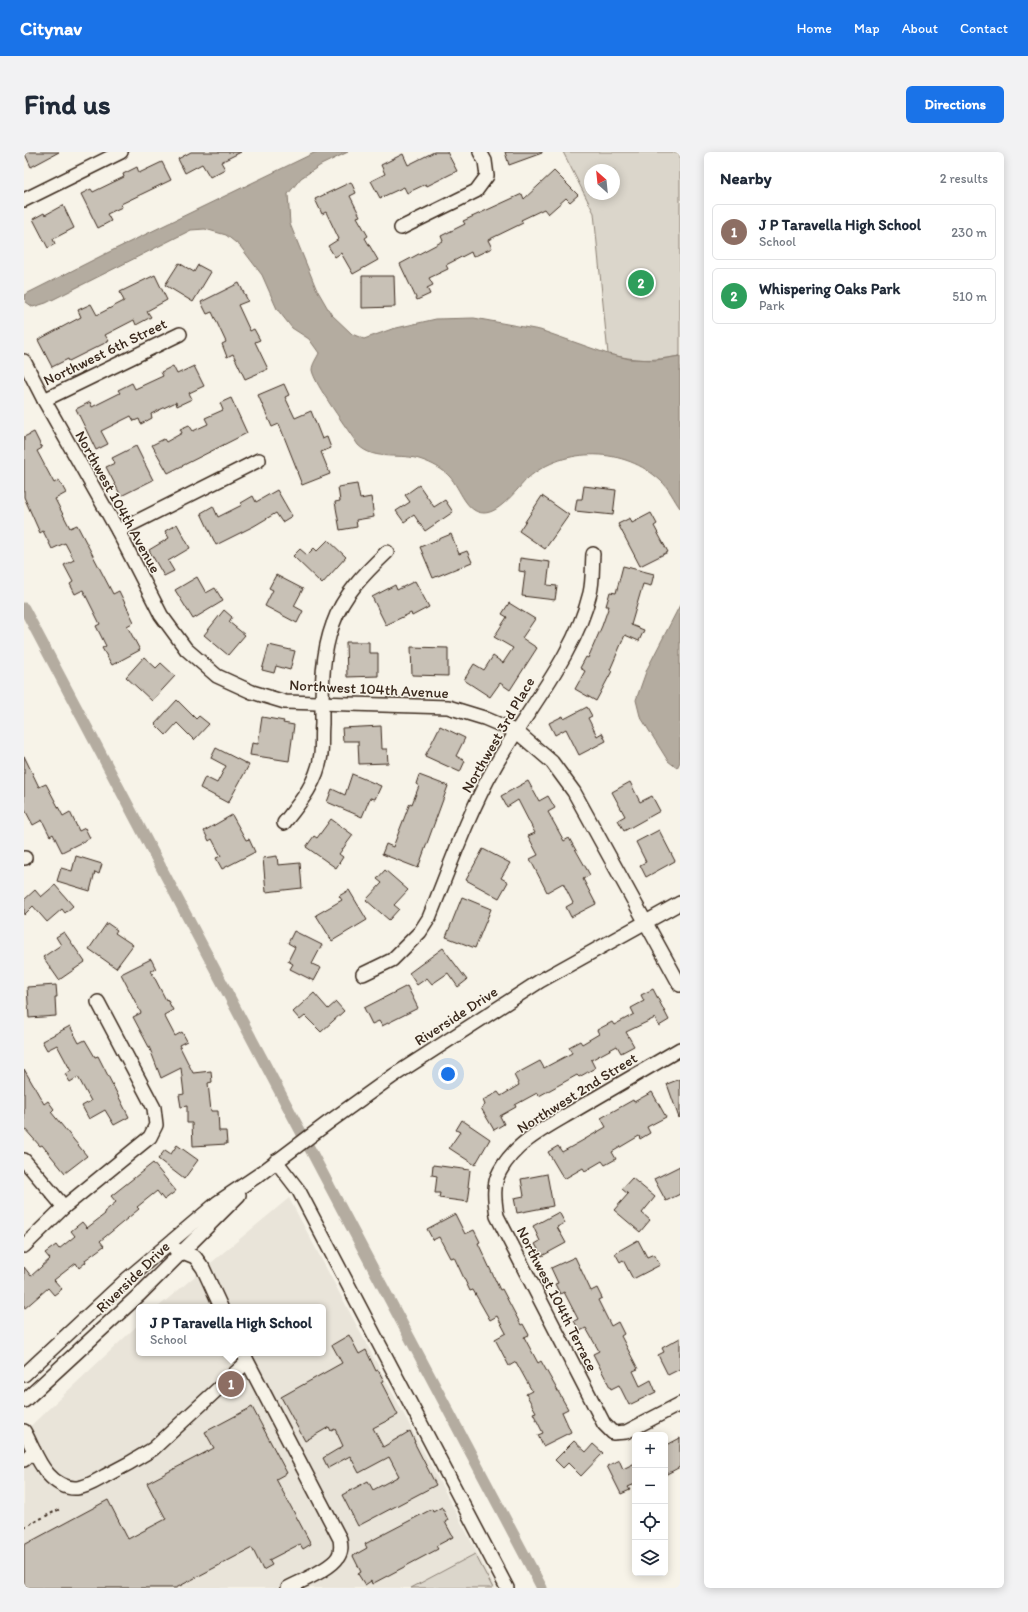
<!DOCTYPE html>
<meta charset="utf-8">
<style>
body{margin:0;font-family:Itim,sans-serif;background:#f2f2f3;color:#1f2937}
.controls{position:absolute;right:12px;bottom:12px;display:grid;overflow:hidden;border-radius:6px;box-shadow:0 2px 10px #0003}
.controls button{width:36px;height:36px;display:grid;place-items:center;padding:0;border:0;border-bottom:1px solid #e0e1e3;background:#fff;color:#1f2937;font:20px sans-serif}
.compass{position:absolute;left:560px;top:12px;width:36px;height:36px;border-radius:50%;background:#fff;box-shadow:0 2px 10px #0003;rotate:333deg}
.you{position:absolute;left:424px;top:922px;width:14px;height:14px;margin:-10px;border:3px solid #fff;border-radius:50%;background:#1a73e8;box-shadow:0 0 0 6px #1a73e833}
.badge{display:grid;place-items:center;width:26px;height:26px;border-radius:50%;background:#1a73e8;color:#fff;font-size:13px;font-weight:700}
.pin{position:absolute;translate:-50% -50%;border:2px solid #fff;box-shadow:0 1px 4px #0006}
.popup{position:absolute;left:112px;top:1152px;width:190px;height:52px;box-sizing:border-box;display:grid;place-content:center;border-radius:6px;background:#fff;filter:drop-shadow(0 1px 3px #0005);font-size:13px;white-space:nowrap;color:#747a83}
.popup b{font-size:15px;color:#1f2937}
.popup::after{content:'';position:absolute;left:50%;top:100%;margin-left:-8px;border:8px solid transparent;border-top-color:#fff}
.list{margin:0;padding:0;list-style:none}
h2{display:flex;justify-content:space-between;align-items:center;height:52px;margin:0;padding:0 16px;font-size:17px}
h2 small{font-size:13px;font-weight:400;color:#747a83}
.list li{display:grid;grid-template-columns:26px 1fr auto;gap:12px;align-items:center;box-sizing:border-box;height:56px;margin:0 8px 8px;padding:0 8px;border:1px solid #e0e1e3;border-radius:6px}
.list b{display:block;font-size:15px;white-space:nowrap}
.list p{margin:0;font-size:13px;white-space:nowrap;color:#747a83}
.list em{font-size:13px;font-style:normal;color:#747a83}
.icon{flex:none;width:22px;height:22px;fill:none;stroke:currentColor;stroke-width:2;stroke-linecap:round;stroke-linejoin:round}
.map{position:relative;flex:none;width:656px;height:1436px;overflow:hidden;border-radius:6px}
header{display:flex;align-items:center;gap:24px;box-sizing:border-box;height:56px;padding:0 20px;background:#1a73e8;color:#fff}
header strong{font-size:19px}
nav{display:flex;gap:22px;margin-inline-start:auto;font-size:14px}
.intro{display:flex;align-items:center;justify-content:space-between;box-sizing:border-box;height:96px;padding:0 24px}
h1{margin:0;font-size:28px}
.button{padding:10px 18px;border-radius:6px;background:#1a73e8;color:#fff;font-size:14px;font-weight:700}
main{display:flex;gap:24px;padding:0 24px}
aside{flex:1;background:#fff;border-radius:6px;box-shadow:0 2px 10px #0003}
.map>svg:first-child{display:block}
.built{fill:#e9e4d9}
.green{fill:#dbd6cb;stroke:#8b8074;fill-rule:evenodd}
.water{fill:#b4aca0;stroke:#84786c}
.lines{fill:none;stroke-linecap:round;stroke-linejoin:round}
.canal{stroke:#b4aca0;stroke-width:11}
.building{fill:#c8c1b6;stroke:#3b2a1e}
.minor-casing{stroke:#3b2a1e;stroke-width:16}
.path{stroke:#3b2a1e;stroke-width:2;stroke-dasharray:3 3;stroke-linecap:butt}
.minor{stroke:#f7f3e8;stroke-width:13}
.labels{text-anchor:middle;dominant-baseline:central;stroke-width:3;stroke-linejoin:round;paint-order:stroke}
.street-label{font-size:15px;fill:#3b2a1e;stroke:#f7f3e8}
</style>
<header>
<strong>Citynav</strong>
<nav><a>Home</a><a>Map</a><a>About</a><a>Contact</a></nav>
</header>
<div class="intro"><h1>Find us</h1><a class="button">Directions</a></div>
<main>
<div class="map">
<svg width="656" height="1436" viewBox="0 0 656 1436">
<rect width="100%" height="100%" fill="#f7f3e8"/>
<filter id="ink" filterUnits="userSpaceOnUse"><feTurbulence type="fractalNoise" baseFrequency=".025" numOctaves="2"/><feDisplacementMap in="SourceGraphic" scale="8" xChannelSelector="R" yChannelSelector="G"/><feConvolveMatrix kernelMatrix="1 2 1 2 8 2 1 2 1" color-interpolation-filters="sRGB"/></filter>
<g filter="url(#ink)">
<!-- built -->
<polygon class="built" points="265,1046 472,1436 0,1436 0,1280 115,1172 115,1201 299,1201 299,1155 134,1155"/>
<!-- green -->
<g class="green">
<path d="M539 0H656V204C627 209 613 209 584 202L570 61ZM566 18H590V42H566Z"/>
<polygon points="451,1402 469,1436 387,1436"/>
</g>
<!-- water -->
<g class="water">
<path d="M292 0H324L297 13 277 26 264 42 266 72 292 136 307 162 328 182 340 187 368 177 412 167 450 166 516 178 584 202 606 207 632 208 656 204V356C650 348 645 336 637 329 601 295 541 294 504 326 493 337 476 361 460 361 442 361 436 336 426 325 419 317 407 311 398 308 377 300 351 310 334 293 325 279 290 232 288 218 288 212 293 206 295 201L285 187 268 176 253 157 238 123 216 94 202 83 181 77 167 78 22 151 9 155 2 150 0 143 83 101Z"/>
<polygon points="656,453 656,610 653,616 644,609 616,564 612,548 623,517"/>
</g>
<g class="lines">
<!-- canal -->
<polyline class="canal" points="0,456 518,1436"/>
</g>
<!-- building -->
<g class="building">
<polygon points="0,0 35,0 7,15"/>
<polygon points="167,0 217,0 197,10 201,17 186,25 178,12 161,21 154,7"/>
<polygon points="410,0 423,0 433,19 403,34 402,32 383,41 380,35 356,46 347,29 361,22 357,13 379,2 384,13"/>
<polygon points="481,0 518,0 518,1 485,13"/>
<polygon points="138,10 147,28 97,52 98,55 83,62 87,69 74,76 57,42 67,37 69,40 100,25 99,22 113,15 115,21"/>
<polygon points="530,19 554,43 546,50 542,46 524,62 520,57 497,68 499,71 464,88 468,96 449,105 447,100 422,113 424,117 405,126 409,133 403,136 406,142 393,148 376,112 419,89 417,84 441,72 439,69 498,42 500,47"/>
<polygon points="327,30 332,41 326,44 336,64 333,65 344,84 341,86 354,108 329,122 317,101 311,105 304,94 315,87 302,60 298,62 291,47"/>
<polygon points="39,53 50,76 29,87 31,92 24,96 9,67 20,61 21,63"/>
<polygon points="155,111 170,120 174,113 187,120 169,150 141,133"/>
<polygon points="131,123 143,148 123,159 127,165 112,173 110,168 81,183 85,189 45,209 44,207 28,215 14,188 57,165 54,158 67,152 73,163 100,149 96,140"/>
<polygon points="338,124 370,124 371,155 338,156"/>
<polygon points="215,131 224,149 214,153 226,179 230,177 236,188 231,190 244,217 221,227 209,202 203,205 198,192 202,190 188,160 183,162 177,150"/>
<polygon points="149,214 153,222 170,214 180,234 165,241 168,247 153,254 152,250 127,262 128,266 117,272 115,267 110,269 107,264 77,279 84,292 72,298 52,257 66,250 68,255 96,241 94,238 108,231 111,237 139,224 137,220"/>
<polygon points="260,232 265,243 261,245 271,266 287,259 298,287 303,285 307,296 297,300 306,322 278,333 273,320 274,320 255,272 248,275 234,243"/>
<polygon points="207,246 223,281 144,321 128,293 140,287 142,290 158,281 156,277 165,273 169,279 184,272 181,266 199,258 196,251"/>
<polygon points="10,280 18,296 13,299 30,331 35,328 42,341 31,347 46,376 53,373 89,442 95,439 110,470 103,474 116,498 88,513 78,496 82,494 72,474 76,472 59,438 51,442 46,432 49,430 40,413 50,408 41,391 28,397 19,379 16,381 0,345 0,285"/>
<polygon points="112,294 129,328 97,344 82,315 91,311 88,306"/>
<polygon points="333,332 336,347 347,345 350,365 332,368 333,375 316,378 311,350 316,349 314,335"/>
<polygon points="395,333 410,355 421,348 429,360 401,379 390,363 380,370 372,359 386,350 381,343"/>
<polygon points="560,334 592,338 589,363 551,359 553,347 558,347"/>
<polygon points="253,338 268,364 258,370 252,361 230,374 192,393 177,361 189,354 194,365 218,353 217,351 229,344 232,350"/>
<polygon points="518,344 545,363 521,397 495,379"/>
<polygon points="627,361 633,372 630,374 644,400 616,414 594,372 606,366 608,371"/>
<polygon points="153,372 166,396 144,409 150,419 140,424 125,398 145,386 141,379"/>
<polygon points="427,382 435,402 443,399 448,410 409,426 396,395"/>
<polygon points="304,388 322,405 298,432 269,404 276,397 283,403 290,396 293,399"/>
<polygon points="496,406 526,410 523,433 533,434 531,448 498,444 501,420 495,419"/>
<polygon points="599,414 630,422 627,434 619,432 607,473 620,478 615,489 601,483 586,518 588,519 572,549 551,537 561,519 556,516 562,505 564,506 578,474 585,454 582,454 586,440 592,441"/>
<polygon points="252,423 279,437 270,454 279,459 273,471 241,454 249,438 245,436"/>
<polygon points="173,425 182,441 191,436 199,449 169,467 151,438"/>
<polygon points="391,429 405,455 388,464 387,461 362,473 348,445 371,433 373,438"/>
<polygon points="485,451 511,467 498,486 513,496 486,538 476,531 466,545 440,528 450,512 460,518 469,504 479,511 489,496 470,485 483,465 478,462"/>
<polygon points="200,458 208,465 205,470 221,483 204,503 180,483"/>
<polygon points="322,490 345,490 345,501 354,501 354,524 323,525"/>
<polygon points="245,493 271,499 266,518 252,514 250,521 238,518"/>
<polygon points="387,495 424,496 424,524 388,523"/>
<polygon points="120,505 132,516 137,511 151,524 128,549 102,525"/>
<polygon points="153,548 172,567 175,564 185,572 170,588 153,571 142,583 131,572"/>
<polygon points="563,555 568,564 564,566 573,584 578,581 582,589 555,603 542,577 531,583 525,571 539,564 540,567"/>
<polygon points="238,565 260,569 259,571 270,573 265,609 226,603 228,591 234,592"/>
<polygon points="357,574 358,597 363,597 364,611 335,612 334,589 319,589 318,576"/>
<polygon points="416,574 441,586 432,604 441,609 436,620 401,604"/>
<polygon points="192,596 225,613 204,651 176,636 181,625 193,631 202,614 187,606"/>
<polygon points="0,604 15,635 22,632 39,664 46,660 55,679 61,676 66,686 38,700 29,682 26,684 18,668 9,673 0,656"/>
<polygon points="328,622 357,634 351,647 346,646 338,665 303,650 308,637 321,643"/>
<polygon points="395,623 424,634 394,716 358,702 362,692 369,695 386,651 388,652 395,634 392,632"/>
<polygon points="504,629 515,649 524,644 531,656 524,660 540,689 545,686 566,723 559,727 572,752 547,765 542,755 549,751 539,731 523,740 506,707 514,703 504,684 511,681 494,648 483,655 477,644"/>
<polygon points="606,630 616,650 628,644 636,659 600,679 594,668 601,664 588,640"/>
<polygon points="208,663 222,688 225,687 231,700 198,717 192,706 197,704 188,687 185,689 180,679"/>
<polygon points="307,667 329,683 315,702 319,705 312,716 282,695 290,684 293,686"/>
<polygon points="635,678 651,709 622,725 616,713 622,710 612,690"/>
<polygon points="459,697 486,711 477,726 484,730 475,746 442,728"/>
<polygon points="52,704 78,712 75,722 71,720 66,739 33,729 37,716 48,719"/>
<polygon points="253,704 254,713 276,711 278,736 242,740 239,706"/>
<polygon points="361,718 384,738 370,753 375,757 365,768 342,748 358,731 353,727"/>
<polygon points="31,733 49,754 41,761 38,757 23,770 9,754 0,763 0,748 11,738 17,745"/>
<polygon points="325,738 343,768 308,789 292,763 318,748 315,744"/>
<polygon points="438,745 467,757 451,796 422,785"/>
<polygon points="83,771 93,778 91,781 109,793 92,816 65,797"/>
<polygon points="270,779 298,793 288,812 297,816 290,829 266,817 269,812 264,809 271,795 264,791"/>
<polygon points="40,780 61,810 35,828 19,805 37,793 32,785"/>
<polygon points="419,796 443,828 434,835 424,821 408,832 403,826 393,833 385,821"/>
<polygon points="127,807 132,817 127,819 142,848 143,847 149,858 140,863 151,884 158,880 163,889 155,893 169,921 187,919 188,930 184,931 187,959 194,959 195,979 202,979 203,992 169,994 168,971 163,971 163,954 157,955 155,943 160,942 157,916 137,926 126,897 109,865 117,861 97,822"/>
<polygon points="32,833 33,845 31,845 32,864 5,866 3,835"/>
<polygon points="383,834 394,856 358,874 355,869 348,872 340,856"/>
<polygon points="629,837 645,868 635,874 631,866 602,880 610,894 597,901 593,894 567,908 571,916 555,925 553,923 515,944 513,941 491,953 492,955 476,964 480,972 470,978 457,956 461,953 459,948 474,940 477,944 495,933 490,923 516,909 520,916 548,901 545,895 556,889 558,892 575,882 573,878 588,870 590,873 610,862 607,856 620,849 617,843"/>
<polygon points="290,841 304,857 312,850 320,859 297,880 281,864 276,868 269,860"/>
<polygon points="46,874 55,891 61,888 71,905 74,904 105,965 90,973 81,958 65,967 58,954 67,949 54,925 46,930 41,922 47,919 33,893 23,898 18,889"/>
<polygon points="0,917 20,952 24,949 30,957 27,960 63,1004 41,1021 18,993 16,994 0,976"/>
<polygon points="656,927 656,965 655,966 643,932"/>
<polygon points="628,940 642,965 623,975 626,981 616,987 615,984 588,1000 592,1007 581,1013 578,1009 561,1019 559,1016 540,1027 524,1000 534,994 538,1000 556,990 582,975 577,966 609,948 610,950"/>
<polygon points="438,968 466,987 451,1013 425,996 436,980 432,978"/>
<polygon points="153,993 174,1008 160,1027 134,1007 141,998 147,1002"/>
<polygon points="129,1011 152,1039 140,1048 133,1039 113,1055 115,1057 76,1089 80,1094 61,1108 62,1110 55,1116 52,1111 30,1128 38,1137 30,1143 24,1136 0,1157 0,1115 7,1124 26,1107 21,1101 32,1093 35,1097 51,1084 47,1079 58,1070 63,1076 81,1062 80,1060 92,1050 87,1044"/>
<polygon points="409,1013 446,1018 444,1035 446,1036 444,1050 415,1046 416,1041 411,1041 413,1024 408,1023"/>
<polygon points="656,1014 656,1042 642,1049 630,1027"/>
<polygon points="523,1022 529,1054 493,1061 490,1046 500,1044 497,1027"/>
<polygon points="608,1026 631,1045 618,1061 626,1068 616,1080 590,1058 604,1042 598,1037"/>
<polygon points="535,1060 541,1071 533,1075 542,1091 518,1104 511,1092 516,1089 509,1074"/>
<polygon points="431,1062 441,1082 450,1078 456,1090 454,1091 476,1138 478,1137 497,1173 499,1172 505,1183 500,1185 514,1211 517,1209 544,1257 538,1260 547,1280 519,1294 514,1283 519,1281 509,1261 512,1260 502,1242 508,1239 492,1210 485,1214 471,1187 482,1181 473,1164 466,1168 449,1138 446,1139 430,1105 426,1106 415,1085 409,1088 403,1077"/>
<polygon points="614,1088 623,1105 630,1102 636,1113 609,1127 599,1108 596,1110 591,1101"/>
<polygon points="551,1105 567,1139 573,1136 578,1146 574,1148 587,1174 594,1170 600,1182 597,1184 614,1217 609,1219 616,1234 627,1228 632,1240 605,1253 595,1233 587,1237 569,1202 575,1199 562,1176 556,1179 550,1169 554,1167 540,1140 536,1142 531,1132 534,1131 527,1116"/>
<polygon points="325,1183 335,1202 342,1198 352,1219 354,1218 360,1229 357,1230 374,1263 349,1276 359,1295 386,1279 391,1290 390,1290 412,1333 334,1374 318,1343 344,1329 349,1338 375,1324 365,1305 335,1321 326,1304 304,1316 299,1306 319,1294 311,1277 307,1279 305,1275 281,1289 257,1245 318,1211 308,1193"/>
<polygon points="656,1186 656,1217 644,1223 634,1203 640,1200 638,1196"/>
<polygon points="228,1255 263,1321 252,1327 287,1392 279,1397 276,1392 245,1408 248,1413 239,1418 228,1396 152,1436 0,1436 0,1393 84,1348 104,1387 142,1367 123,1331 190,1296 181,1280"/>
<polygon points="656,1286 656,1315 641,1323 641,1294"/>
<polygon points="550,1289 562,1300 569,1292 579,1301 557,1324 544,1311 539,1316 531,1308"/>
<polygon points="595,1308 599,1317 611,1311 611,1332 604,1335 606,1338 597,1342 583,1314"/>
<polygon points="418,1355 424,1368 421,1370 429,1385 412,1394 414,1397 348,1432 347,1429 341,1433 334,1422 337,1420 329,1404 343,1396 341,1392 408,1357 409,1360"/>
</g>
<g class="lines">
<defs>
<g id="minor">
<polyline points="0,48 97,0"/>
<polyline points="377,76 452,39 463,24 461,9 456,0"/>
<polyline points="0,209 20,248 94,379 137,463 162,497 193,524 228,540 261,550 424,555 460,566 493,580 528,610 550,640 656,833"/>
<polyline points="20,248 156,182"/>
<polyline points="94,379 235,308"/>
<path d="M260 671C276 651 294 629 297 602 298 593 297 582 298 572 298 539 297 504 309 472 319 443 341 421 363 400"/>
<polyline points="0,706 1,706"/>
<path d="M339 822 368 808 396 780 405 766C425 717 444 662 470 616 501 560 551 504 566 441 569 429 568 415 569 402"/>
<path d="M656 897C622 917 587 937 553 957 525 974 492 989 476 1019 468 1033 471 1050 473 1064L580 1272 589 1281 602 1280 656 1252"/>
<polyline points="0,1008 40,1055"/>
<polyline points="252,1009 275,1039 483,1436"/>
<polyline points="0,1094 40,1055 126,985 132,973 130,956 74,850"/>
<polyline points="151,1097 171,1105 179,1116 197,1155"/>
<path d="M219 1201 316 1387C317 1393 318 1399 314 1405 307 1417 277 1429 264 1436"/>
<polyline points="0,1223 103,1127 193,1051 236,1022 305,970 369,924 516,829 656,751"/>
<polyline points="0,1249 116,1142 215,1043"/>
<path d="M0 1279C8 1293 13 1310 24 1322 31 1330 42 1337 53 1336 63 1335 72 1329 81 1324 97 1316 113 1307 129 1297L223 1210"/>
<polyline points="0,1308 10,1299"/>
</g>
</defs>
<!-- minor casing -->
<use href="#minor" class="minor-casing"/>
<!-- path -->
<polyline class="path" points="0,1375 36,1357"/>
<!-- minor -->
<use href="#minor" class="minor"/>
</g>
</g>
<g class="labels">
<!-- street labels -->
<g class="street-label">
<text transform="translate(81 200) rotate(-26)">Northwest 6th Street</text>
<text transform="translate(94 350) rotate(61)">Northwest 104th Avenue</text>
<text transform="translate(345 537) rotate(3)">Northwest 104th Avenue</text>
<text transform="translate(474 583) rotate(-60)">Northwest 3rd Place</text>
<text transform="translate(432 864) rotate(-33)">Riverside Drive</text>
<text transform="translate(553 941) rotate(-32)">Northwest 2nd Street</text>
<text transform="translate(109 1125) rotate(-44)">Riverside Drive</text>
<text transform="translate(533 1147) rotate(63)">Northwest 104th Terrace</text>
</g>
</g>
</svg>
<div class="controls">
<button>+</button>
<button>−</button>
<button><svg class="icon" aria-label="locate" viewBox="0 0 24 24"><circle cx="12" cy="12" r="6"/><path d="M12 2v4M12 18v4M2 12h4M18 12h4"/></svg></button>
<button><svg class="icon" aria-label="layers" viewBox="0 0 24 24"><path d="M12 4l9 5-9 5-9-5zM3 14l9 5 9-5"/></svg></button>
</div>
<svg class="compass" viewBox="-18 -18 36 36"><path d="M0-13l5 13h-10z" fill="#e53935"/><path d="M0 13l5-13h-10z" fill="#747a83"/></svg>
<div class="you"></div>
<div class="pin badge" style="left:207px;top:1232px;background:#8d6e63">1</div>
<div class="popup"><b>J P Taravella High School</b>School</div>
<div class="pin badge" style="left:617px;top:131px;background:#2e9e5b">2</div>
</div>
<aside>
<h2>Nearby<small>2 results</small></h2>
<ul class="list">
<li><span class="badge" style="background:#8d6e63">1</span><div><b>J P Taravella High School</b><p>School</p></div><em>230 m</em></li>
<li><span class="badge" style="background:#2e9e5b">2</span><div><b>Whispering Oaks Park</b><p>Park</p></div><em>510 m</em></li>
</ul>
</aside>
</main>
